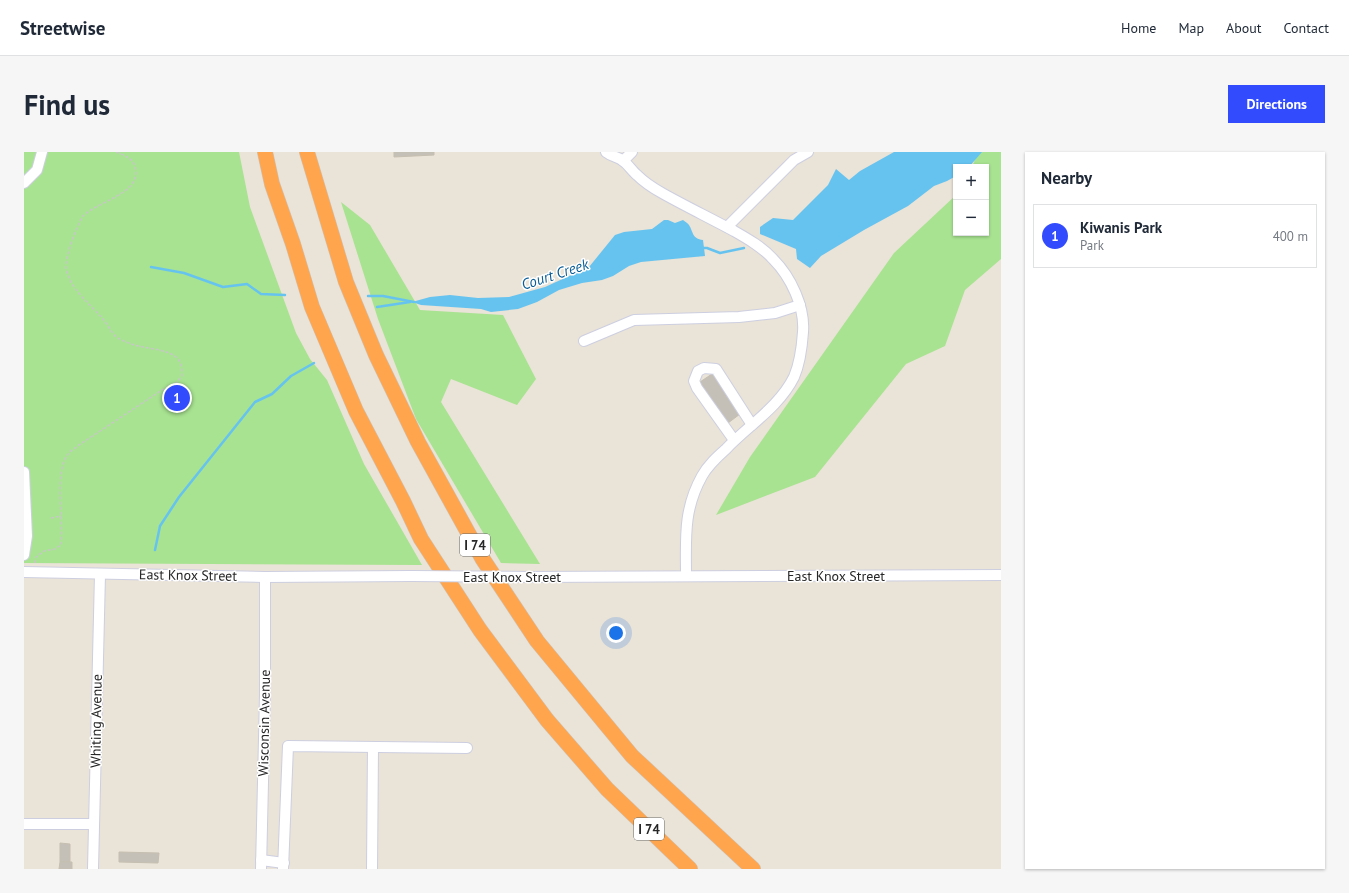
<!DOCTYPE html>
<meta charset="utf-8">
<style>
body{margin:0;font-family:"PT Sans",sans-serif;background:#f6f6f7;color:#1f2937}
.controls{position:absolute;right:12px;top:12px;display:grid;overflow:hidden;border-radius:0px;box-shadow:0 1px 3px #0004}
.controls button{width:36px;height:36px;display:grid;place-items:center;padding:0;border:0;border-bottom:1px solid #e0e1e3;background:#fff;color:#1f2937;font:20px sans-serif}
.you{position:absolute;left:592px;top:481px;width:14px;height:14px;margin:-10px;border:3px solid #fff;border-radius:50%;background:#1a73e8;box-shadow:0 0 0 6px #1a73e833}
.badge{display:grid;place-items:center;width:26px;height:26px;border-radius:50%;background:#314bfd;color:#fff;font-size:13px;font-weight:700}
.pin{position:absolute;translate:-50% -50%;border:2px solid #fff;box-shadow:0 1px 4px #0006}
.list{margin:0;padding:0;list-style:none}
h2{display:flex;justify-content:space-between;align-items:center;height:52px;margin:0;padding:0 16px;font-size:17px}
h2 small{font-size:13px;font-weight:400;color:#747a83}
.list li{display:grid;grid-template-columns:26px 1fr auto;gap:12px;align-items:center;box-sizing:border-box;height:64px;margin:0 8px 8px;padding:0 8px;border:1px solid #e0e1e3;border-radius:0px}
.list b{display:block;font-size:15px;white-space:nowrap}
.list p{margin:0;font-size:13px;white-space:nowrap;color:#747a83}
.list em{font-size:13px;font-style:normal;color:#747a83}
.map{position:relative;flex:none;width:977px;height:717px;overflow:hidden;border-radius:0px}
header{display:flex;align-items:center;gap:24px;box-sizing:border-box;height:56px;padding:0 20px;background:#fff;border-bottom:1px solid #e0e1e3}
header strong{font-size:19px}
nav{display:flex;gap:22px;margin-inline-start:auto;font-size:14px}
.intro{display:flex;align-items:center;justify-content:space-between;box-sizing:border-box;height:96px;padding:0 24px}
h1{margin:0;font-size:28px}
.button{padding:10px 18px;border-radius:0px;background:#314bfd;color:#fff;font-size:14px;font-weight:700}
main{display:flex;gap:24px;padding:0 24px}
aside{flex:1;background:#fff;border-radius:0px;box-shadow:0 1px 3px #0004}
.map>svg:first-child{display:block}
.green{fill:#a8e391}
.water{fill:#66c3f0}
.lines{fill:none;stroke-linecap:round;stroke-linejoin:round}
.stream{stroke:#66c3f0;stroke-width:2.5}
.building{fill:#c5c0b7;stroke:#c5bfb1}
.minor-casing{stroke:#cdcfe1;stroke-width:12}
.highway-casing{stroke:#c7c7c7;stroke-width:16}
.path{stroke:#c7c7c7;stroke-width:1.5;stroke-dasharray:3 2;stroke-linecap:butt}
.minor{stroke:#fff;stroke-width:10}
.highway{stroke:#ffa54d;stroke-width:15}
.minor-bridge-casing{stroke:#cdcfe1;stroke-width:12;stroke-linecap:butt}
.minor-bridge{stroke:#fff;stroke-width:10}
.labels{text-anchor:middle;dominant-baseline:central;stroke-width:3;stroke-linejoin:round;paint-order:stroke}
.shield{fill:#fff;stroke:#686868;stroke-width:1}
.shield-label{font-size:13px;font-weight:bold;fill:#272727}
.street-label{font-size:14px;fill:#272727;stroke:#fff}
.water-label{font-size:15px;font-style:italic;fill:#0a5e97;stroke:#fff}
</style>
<header>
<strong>Streetwise</strong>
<nav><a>Home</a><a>Map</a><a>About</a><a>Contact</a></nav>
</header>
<div class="intro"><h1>Find us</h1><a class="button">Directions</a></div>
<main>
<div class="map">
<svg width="977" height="717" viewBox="0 0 977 717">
<rect width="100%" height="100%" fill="#eae3d7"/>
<!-- green -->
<g class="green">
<polygon points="0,0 215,0 226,55 272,181 286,207 303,228 340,312 398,413 0,411"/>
<polygon points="954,0 977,0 977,107 941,138 921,194 882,212 791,325 692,363 726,305 870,101 932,43 932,81 962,81 962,15 948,15"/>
<polygon points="317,50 346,73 396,158 479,163 512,227 493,253 427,227 417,250 516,412 477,411 392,267 354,167"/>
</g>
<!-- water -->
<g class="water">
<polygon points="870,0 958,0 945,15 932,15 932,24 923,29 910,34 884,54 840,78 797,104 786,116 773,107 772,97 736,82 736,75 749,66 769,68 804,33 812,17 825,28 836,19"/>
<path d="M640 68H644L651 71 659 68C661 70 664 71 665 73 669 79 668 87 679 88L681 104 617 110 605 114 589 124 578 128 558 131 535 138 513 150 494 157 467 160 457 157 397 153 388 150 406 145 426 143 454 146 485 145 521 135 565 115 591 83 600 80 628 77Z"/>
</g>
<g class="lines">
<!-- stream -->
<g class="stream">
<polyline points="677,96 683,96 696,101 720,96"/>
<polyline points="127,115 160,121 199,135 223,132 237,142 261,143"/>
<polyline points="344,144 359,144 390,150"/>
<polyline points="353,155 386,150"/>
<polyline points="131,398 136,374 155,345 231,250 248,242 267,224 290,211"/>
</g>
</g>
<!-- building -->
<g class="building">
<polygon points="370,0 410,0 410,3 370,5"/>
<polygon points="688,222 716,262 704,271 676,230"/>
<polygon points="36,691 46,692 46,710 36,710"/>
<polygon points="95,700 135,701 134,711 95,710"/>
<polygon points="36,710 48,710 48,717 35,717"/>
</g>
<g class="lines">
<defs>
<g id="minor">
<path d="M582 0C587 4 593 5 598 8 604 12 608 19 613 23 620 30 629 36 638 41 661 54 686 66 710 79 724 87 738 95 749 107 767 125 781 155 779 180 778 195 776 211 770 225 755 255 725 273 702 297 693 305 684 313 678 324 659 358 662 387 662 424"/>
<polyline points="599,9 608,0"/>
<polyline points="0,31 13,18 18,0"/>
<polyline points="703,75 770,8 784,0"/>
<polyline points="560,189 610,168 715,165 751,161 776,153"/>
<polyline points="710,288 673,236 670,229 674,219 680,216 692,217 728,273"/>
<polyline points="0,320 3,384 0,403"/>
<polyline points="0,420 241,425 387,424"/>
<polyline points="505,425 977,423"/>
<polyline points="0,672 70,672"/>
<polyline points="237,708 260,711"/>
<polyline points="69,717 76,422"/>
<polyline points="237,717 241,543 241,425"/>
<polyline points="259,717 264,594 443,596"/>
<polyline points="348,717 349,595"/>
</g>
<g id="highway">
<polyline points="241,0 248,32 269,92 288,155 332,259 379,349 397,387 456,478 523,568 583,637 666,717"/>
<polyline points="283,0 322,130 352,203 394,290 458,406 513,489 608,604 729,717"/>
</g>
</defs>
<!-- minor casing -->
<use href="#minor" class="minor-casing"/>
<!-- highway casing -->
<use href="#highway" class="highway-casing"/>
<!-- path -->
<g class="path">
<polyline points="27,366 38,364"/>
<path d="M11 411 12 405 20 399 31 397 37 393C40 368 29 320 45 301 47 298 52 296 55 293L138 238 152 231 158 224C158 217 158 210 152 205 141 196 118 197 105 191 102 190 97 188 94 186 88 182 84 173 79 167 67 153 45 136 42 116 41 106 53 72 59 64 73 50 114 42 112 19 111 7 102 4 92 0"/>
</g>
<!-- minor -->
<use href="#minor" class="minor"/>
<!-- highway -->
<use href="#highway" class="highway"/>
<defs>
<polyline id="minor-bridge" points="387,424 505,425"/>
</defs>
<!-- minor-bridge casing -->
<use href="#minor-bridge" class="minor-bridge-casing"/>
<!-- minor-bridge -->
<use href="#minor-bridge" class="minor-bridge"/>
</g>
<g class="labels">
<!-- shield labels -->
<g class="shield">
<rect x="436" y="382" width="30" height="22" rx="3"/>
<rect x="610" y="666" width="30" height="22" rx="3"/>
</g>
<g class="shield-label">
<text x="451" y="393">I 74</text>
<text x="625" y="677">I 74</text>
</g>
<!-- street labels -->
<g class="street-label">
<text transform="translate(164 423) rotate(1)">East Knox Street</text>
<text x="812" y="424">East Knox Street</text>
<text x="488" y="425">East Knox Street</text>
<text transform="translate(72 569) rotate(-89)">Whiting Avenue</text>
<text transform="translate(240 571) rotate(-89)">Wisconsin Avenue</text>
</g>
<!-- water labels -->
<g class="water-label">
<text transform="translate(531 122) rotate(-18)">Court Creek</text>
</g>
</g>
</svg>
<div class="controls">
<button>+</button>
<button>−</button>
</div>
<div class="you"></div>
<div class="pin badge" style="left:153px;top:246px">1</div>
</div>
<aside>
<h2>Nearby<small></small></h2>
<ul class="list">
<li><span class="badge">1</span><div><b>Kiwanis Park</b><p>Park</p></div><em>400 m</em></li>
</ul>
</aside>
</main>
